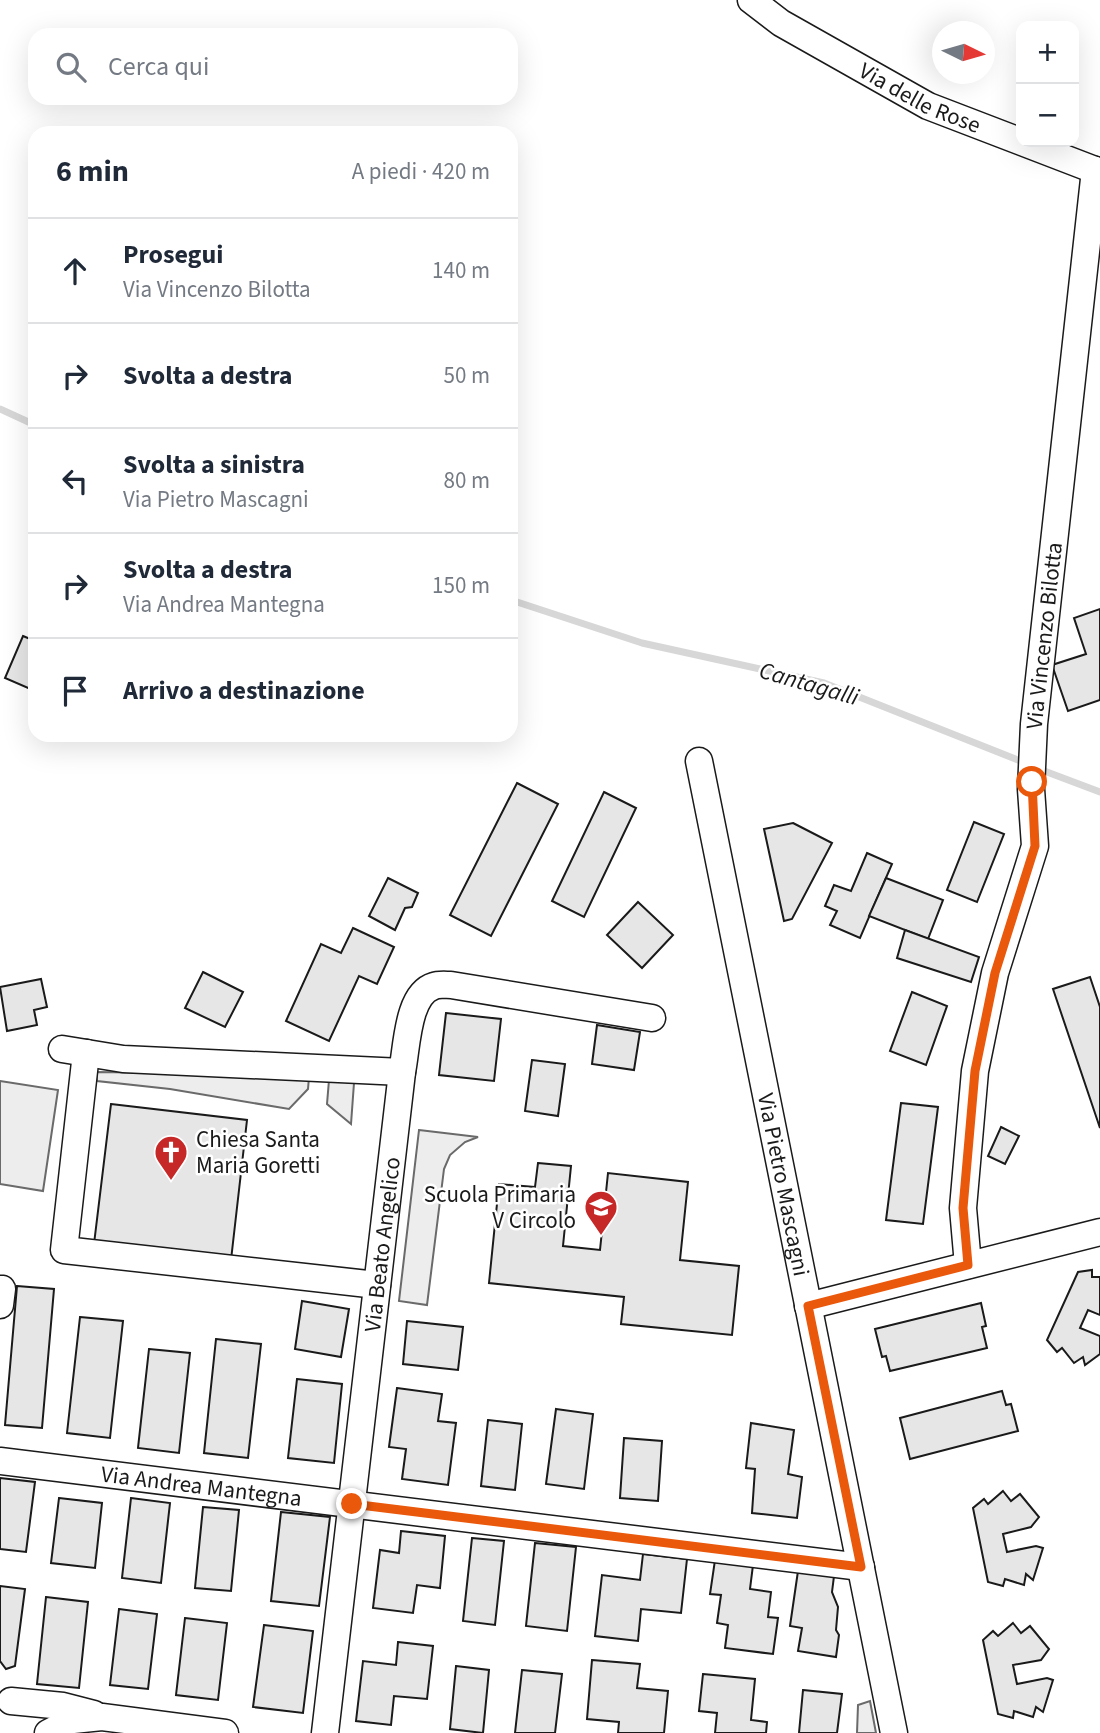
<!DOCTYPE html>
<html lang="it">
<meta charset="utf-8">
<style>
body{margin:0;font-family:"Source Sans 3",sans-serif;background:#f6f6f7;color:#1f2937}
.controls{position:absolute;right:21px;top:21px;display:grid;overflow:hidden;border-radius:14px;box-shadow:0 7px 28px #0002}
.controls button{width:63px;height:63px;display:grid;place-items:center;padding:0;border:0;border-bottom:2px solid #e0e1e3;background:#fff;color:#1f2937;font:35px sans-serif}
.compass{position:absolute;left:932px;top:21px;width:63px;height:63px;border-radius:50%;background:#fff;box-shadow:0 7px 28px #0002;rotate:95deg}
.stop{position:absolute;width:21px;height:21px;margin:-16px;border:5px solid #ea580c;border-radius:50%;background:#fff}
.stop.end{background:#ea580c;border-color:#fff;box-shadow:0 2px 7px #0008}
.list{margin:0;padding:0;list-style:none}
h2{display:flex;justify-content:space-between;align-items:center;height:91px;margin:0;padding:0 28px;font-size:30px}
h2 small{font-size:23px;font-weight:400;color:#747a83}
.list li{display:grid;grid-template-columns:46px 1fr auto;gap:21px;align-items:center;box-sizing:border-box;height:105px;padding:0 28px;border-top:2px solid #e0e1e3}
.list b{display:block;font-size:26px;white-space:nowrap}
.list p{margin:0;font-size:23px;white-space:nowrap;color:#747a83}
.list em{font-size:23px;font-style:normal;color:#747a83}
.icon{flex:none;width:38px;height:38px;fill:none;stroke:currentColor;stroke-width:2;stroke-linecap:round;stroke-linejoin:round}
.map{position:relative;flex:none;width:1100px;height:1733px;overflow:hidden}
.search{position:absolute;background:#fff;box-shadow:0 7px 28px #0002;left:28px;top:28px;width:490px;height:77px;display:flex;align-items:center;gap:18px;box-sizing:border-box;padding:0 24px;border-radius:21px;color:#747a83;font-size:26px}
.panel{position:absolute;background:#fff;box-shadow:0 7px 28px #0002;left:28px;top:126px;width:490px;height:616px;border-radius:21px}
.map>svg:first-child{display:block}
.built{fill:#ededed;stroke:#6a6a6a;stroke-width:2}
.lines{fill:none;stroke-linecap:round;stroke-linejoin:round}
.stream{stroke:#d7d7d7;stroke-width:7}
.building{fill:#e6e6e6;stroke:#1a1a1a;stroke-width:2}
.minor-casing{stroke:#1a1a1a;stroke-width:29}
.minor{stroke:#fff;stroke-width:26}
.route{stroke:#ea580c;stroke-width:9}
.labels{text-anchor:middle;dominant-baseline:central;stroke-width:5;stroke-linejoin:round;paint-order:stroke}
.street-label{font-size:23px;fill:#1a1a1a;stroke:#fff}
.poi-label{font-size:23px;fill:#1a1a1a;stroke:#fff;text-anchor:start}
.water-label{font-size:24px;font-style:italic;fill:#1a1a1a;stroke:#fff}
</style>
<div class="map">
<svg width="1100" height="1733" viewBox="0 0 1100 1733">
<rect width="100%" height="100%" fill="#fff"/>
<!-- built -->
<g class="built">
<polygon points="96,1072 238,1074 309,1077 308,1089 289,1109 170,1089 97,1081"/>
<polygon points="329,1080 354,1083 351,1124 327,1104"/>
<polygon points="0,1081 58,1090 43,1191 0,1184"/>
<polygon points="419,1130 478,1137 465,1142 450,1155 444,1169 427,1305 399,1301"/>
<polygon points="870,1701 876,1733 857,1733 858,1705"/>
</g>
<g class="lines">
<!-- stream -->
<g class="stream">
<polyline points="0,409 35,425"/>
<polyline points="511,600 642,643 824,683 1028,764"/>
<polyline points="1039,769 1100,792"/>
</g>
</g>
<!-- building -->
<g class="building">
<polygon points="1100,609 1100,700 1068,711 1052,665 1086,654 1074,618"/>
<polygon points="23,636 35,641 35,691 5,678"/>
<polygon points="517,783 558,804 491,936 450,915"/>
<polygon points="604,792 636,808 584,917 552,901"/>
<polygon points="974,822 1004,834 977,902 947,890"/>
<polygon points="793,823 832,843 792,919 784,921 764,829"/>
<polygon points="867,853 892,864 860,938 830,925 837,911 825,906 834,885 851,891"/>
<polygon points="388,878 418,893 412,907 405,908 395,930 369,916"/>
<polygon points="886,878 943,900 928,939 869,916"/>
<polygon points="638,902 673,935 642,968 607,935"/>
<polygon points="353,928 394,947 377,984 359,976 329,1041 286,1021 321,944 341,953"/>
<polygon points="905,930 979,957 971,982 897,958"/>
<polygon points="203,972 243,992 225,1027 185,1008"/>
<polygon points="1090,977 1100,1007 1100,1128 1053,989"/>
<polygon points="41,979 47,1007 34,1010 37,1025 7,1031 0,987"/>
<polygon points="912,992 947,1006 926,1065 890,1051"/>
<polygon points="446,1013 501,1019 494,1081 439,1075"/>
<polygon points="597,1025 640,1032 634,1070 592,1064"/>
<polygon points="532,1060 565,1064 558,1116 525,1111"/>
<polygon points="901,1103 938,1107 923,1224 886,1220"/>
<polygon points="111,1104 247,1120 231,1260 94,1244"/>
<polygon points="1001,1127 1019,1136 1005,1164 988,1156"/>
<polygon points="538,1163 571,1166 563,1246 600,1250 608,1173 688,1182 680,1260 739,1266 732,1335 621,1324 624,1297 489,1283 499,1184 535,1187"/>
<polygon points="1092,1270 1092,1277 1100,1277 1100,1315 1088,1310 1080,1328 1100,1336 1100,1354 1085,1365 1083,1357 1074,1363 1062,1348 1057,1352 1047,1340 1078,1272"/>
<polygon points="17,1286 54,1289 42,1428 5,1425"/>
<polygon points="302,1301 349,1309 341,1357 295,1349"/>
<polygon points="981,1303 986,1326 982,1327 987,1348 890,1371 886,1356 882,1357 875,1329"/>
<polygon points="80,1317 123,1321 110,1438 67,1433"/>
<polygon points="407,1321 463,1327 458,1370 403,1364"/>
<polygon points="216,1339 261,1344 248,1458 204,1453"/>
<polygon points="149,1349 190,1353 179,1453 138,1448"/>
<polygon points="297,1379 342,1384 334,1463 288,1458"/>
<polygon points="397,1388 442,1394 438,1421 456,1423 448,1485 402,1479 406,1449 389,1447"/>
<polygon points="1002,1391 1006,1405 1011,1404 1018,1431 910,1459 900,1418"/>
<polygon points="556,1409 593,1414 584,1489 546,1484"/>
<polygon points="488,1420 522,1424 515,1490 481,1486"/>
<polygon points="751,1423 794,1430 788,1474 802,1477 797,1518 752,1513 755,1469 746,1468"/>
<polygon points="624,1438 662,1441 658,1501 620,1498"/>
<polygon points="0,1478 35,1482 26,1552 0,1549"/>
<polygon points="1003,1491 1011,1501 1020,1494 1039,1517 1031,1527 1003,1534 1007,1552 1036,1546 1043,1548 1033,1580 1026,1574 1024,1585 1005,1579 1003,1586 988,1582 973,1508 984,1499 988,1504"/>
<polygon points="59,1498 102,1503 95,1568 51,1563"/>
<polygon points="131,1498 170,1503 161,1583 122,1578"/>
<polygon points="203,1507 239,1510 231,1591 195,1588"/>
<polygon points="281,1512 330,1517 319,1606 271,1601"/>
<polygon points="401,1531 445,1536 440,1588 417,1585 413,1613 373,1608 380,1550 399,1553"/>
<polygon points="472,1538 504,1541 495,1625 463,1621"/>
<polygon points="535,1543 576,1547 567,1631 526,1626"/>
<polygon points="643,1554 687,1559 681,1613 641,1609 638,1641 595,1636 602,1575 640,1580"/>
<polygon points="715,1560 753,1565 750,1589 771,1592 768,1617 778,1618 773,1654 725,1648 728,1625 717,1623 721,1595 710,1594"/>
<polygon points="798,1571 834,1576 832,1592 838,1607 836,1630 839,1635 836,1657 798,1651 802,1628 790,1626"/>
<polygon points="0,1586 25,1589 15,1666 6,1669 0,1661"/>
<polygon points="46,1597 88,1602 79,1688 37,1684"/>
<polygon points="119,1609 157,1614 148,1689 110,1685"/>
<polygon points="185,1618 227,1623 218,1700 176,1695"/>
<polygon points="1013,1623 1021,1633 1030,1626 1049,1649 1041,1660 1013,1665 1017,1684 1047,1678 1053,1680 1043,1712 1036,1707 1033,1717 1014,1711 1013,1718 998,1714 983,1640 993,1631 998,1636"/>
<polygon points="264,1625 313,1631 303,1713 253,1707"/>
<polygon points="398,1642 433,1646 427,1699 394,1696 391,1725 356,1721 363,1661 396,1665"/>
<polygon points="592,1660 640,1664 637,1688 668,1691 664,1733 618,1733 619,1722 587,1719"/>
<polygon points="456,1666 489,1670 483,1733 450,1729"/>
<polygon points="522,1670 562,1674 555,1733 515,1733"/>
<polygon points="703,1674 755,1679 751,1720 767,1722 766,1733 715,1733 717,1713 699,1711"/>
<polygon points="803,1690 842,1694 837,1733 799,1733"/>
</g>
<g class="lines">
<defs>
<g id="minor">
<path id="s1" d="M751 0 781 23 928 106 1100 172"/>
<path id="s2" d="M699 761 894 1733"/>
<polyline points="62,1049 123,1059 402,1072"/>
<polyline points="86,1053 64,1250 377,1285"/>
<path id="s3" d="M968 1265 963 1208 975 1071 995 973 1035 846 1031 789 1034 724 1095 170"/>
<polyline points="0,1305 2,1289"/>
<polyline points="808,1306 1100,1232"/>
<path id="s4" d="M0 1461 861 1567"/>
<polyline points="11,1701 63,1706 94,1714"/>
<polyline points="48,1733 73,1720 102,1717 225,1733"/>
<path id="s5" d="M325 1733 402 1072C407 1048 407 994 434 986 439 984 446 985 451 985L652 1018"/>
</g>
</defs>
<!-- minor casing -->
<use href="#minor" class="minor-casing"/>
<!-- minor -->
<use href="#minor" class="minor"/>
</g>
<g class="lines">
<!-- route -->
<polyline class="route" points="352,1504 861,1567 808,1306 968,1265 963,1208 975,1071 995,973 1035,846 1032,782"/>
</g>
<!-- icons -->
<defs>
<symbol id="church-pin" viewBox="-11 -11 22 30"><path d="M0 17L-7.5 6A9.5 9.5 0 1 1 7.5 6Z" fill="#c62828" stroke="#fff"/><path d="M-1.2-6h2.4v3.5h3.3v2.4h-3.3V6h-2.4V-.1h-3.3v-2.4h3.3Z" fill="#fff"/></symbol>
<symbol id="school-pin" viewBox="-11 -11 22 30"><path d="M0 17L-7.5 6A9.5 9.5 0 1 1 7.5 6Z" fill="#c62828" stroke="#fff"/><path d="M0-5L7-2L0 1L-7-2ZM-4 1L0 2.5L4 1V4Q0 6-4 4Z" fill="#fff"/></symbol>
</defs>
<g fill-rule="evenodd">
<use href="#church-pin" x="152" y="1133" width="38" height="52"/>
<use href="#school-pin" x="582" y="1188" width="38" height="52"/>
</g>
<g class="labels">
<!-- street labels -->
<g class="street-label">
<text stroke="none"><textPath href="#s1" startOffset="196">Via delle Rose</textPath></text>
<text stroke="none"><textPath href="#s3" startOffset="639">Via Vincenzo Bilotta</textPath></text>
<text stroke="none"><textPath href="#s2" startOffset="432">Via Pietro Mascagni</textPath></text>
<text stroke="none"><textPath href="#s5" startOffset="492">Via Beato Angelico</textPath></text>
<text stroke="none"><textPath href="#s4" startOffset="203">Via Andrea Mantegna</textPath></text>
</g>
<!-- poi labels -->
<g class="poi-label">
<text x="196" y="1139">Chiesa Santa<tspan x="196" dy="26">Maria Goretti</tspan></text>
<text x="576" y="1194" text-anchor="end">Scuola Primaria<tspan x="576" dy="26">V Circolo</tspan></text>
</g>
<!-- water labels -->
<g class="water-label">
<text transform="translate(809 684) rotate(16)">Cantagalli</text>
</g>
</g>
</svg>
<div class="controls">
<button>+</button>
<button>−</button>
</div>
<svg class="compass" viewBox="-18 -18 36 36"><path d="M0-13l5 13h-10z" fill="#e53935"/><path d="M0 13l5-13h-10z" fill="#747a83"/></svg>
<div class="stop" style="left:1032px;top:782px"></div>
<div class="stop end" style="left:352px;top:1504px"></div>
<div class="search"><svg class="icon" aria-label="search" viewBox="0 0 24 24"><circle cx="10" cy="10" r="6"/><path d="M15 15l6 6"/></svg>Cerca qui</div>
<section class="panel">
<h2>6 min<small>A piedi · 420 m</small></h2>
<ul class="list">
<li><svg class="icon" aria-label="ahead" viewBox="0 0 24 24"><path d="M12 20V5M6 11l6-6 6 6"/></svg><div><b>Prosegui</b><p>Via Vincenzo Bilotta</p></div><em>140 m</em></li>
<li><svg class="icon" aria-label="right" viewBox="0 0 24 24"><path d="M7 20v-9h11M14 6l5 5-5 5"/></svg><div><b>Svolta a destra</b></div><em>50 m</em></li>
<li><svg class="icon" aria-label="left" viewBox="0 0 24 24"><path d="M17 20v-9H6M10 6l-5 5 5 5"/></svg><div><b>Svolta a sinistra</b><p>Via Pietro Mascagni</p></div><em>80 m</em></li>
<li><svg class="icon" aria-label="right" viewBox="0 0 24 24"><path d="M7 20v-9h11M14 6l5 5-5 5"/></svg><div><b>Svolta a destra</b><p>Via Andrea Mantegna</p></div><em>150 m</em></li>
<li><svg class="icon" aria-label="arrive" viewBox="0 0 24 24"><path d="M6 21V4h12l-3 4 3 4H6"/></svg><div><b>Arrivo a destinazione</b></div></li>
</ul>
</section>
</div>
